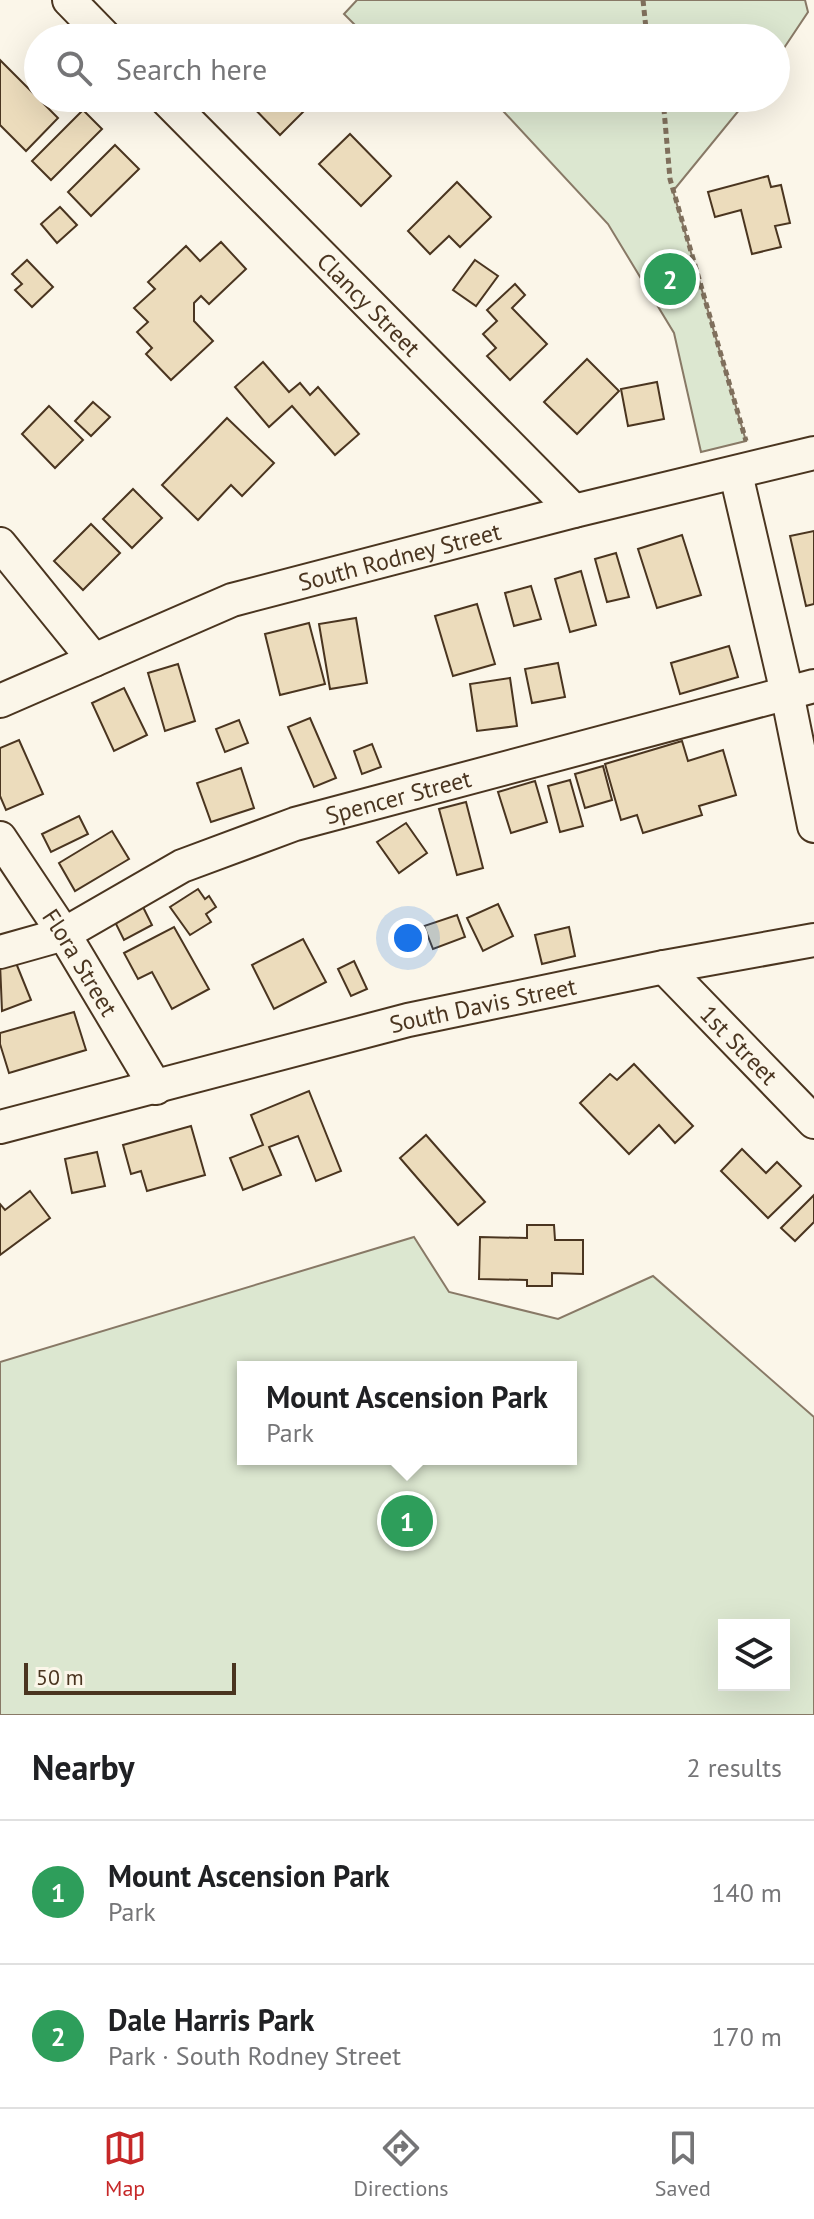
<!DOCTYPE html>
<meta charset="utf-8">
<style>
body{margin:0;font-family:"PT Sans",sans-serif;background:#f2f2f2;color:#202124}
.controls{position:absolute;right:24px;bottom:24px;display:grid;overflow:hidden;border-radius:0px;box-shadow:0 8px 32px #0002}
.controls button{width:72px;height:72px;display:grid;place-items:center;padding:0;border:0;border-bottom:2px solid #e0e0e0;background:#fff;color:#202124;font:40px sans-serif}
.scale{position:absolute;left:24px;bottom:20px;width:212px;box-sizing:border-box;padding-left:8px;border:4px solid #4a3520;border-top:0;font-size:22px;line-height:28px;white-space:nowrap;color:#4a3520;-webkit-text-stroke:6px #fbf6e9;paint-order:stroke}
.you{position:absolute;left:408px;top:938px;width:28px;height:28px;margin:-20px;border:6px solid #fff;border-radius:50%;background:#1a73e8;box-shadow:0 0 0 12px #1a73e833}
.badge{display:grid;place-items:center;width:52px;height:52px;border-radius:50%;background:#c62828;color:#fff;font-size:26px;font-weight:700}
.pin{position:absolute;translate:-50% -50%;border:4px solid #fff;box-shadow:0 2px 8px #0006}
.popup{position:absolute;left:237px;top:1361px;width:340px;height:104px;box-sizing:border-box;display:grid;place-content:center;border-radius:0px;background:#fff;filter:drop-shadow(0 2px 6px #0005);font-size:26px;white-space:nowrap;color:#757577}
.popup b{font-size:30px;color:#202124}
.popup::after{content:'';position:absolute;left:50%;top:100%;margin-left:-16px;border:16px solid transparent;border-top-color:#fff}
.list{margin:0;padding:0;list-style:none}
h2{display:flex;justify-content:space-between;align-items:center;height:104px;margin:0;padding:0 32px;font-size:34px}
h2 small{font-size:26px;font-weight:400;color:#757577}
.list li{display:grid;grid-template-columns:52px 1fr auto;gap:24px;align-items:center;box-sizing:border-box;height:144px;padding:0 32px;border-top:2px solid #e0e0e0}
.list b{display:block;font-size:30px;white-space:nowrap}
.list p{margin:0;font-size:26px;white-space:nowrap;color:#757577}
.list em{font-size:26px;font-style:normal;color:#757577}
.icon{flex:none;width:44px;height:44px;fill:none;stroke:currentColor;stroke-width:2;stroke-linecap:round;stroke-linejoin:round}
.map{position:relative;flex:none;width:814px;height:1715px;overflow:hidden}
.search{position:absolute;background:#fff;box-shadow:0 8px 32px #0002;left:24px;right:24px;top:24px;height:88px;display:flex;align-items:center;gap:20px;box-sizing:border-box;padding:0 28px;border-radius:44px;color:#757577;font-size:30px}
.sheet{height:392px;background:#fff}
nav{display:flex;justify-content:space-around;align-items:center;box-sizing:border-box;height:112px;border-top:2px solid #e0e0e0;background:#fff;font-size:22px;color:#757577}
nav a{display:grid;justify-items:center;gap:4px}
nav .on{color:#c62828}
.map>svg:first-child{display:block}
.green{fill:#dce7d0;stroke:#887966;stroke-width:2;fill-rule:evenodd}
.building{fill:#ecdcbc;stroke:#4a3520;stroke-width:2}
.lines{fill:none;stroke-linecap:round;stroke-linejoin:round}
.minor-casing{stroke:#4a3520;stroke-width:36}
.path{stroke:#7f6f5c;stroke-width:5;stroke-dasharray:6 4;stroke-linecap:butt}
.minor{stroke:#fbf6e9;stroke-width:32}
.labels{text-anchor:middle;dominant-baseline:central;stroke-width:6;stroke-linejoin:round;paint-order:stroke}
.street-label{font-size:24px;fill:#4a3520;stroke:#fbf6e9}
</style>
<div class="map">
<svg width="814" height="1715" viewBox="0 0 814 1715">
<rect width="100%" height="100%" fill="#fbf6e9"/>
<!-- green -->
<g class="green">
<polygon points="357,0 805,0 808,12 776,60 776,38 368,38 344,14"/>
<polygon points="491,98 749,98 673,191 746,441 701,452 674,333 608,224"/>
<path d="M414 1237 449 1292 558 1319 653 1276 814 1417V1715H0V1362ZM243 1367H571V1459H243ZM724 1625H784V1685H724Z"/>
</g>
<!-- building -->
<g class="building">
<polygon points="0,60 58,118 26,151 0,125"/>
<polygon points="244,98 304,98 310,105 280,135"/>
<polygon points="83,110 102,129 51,180 32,161"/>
<polygon points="350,134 391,176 361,206 319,164"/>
<polygon points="115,145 139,169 91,216 68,192"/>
<polygon points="768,176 771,187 781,185 790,223 775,226 781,247 752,254 741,210 715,217 708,192"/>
<polygon points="457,182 491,217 460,247 449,236 430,254 408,231"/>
<polygon points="60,207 77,225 57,243 41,224"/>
<polygon points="221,242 246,269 209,304 201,296 194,303 194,321 213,341 171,380 146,354 152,348 137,332 148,322 134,308 155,289 148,282 186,246 200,261"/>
<polygon points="27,260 53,287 32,307 15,290 22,284 12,274"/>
<polygon points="475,260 498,276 476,306 453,290"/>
<polygon points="515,284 525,295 512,308 547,344 510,380 487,356 496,348 483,334 497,321 487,310"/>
<polygon points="587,359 619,391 577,434 544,402"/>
<polygon points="263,362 289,392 300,383 310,395 318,387 359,434 335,455 292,406 269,427 235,387"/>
<polygon points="657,382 664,419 628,426 621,389"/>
<polygon points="93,402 110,417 91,436 75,421"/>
<polygon points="49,406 83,440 55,468 22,434"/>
<polygon points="227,418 274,463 242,496 231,485 198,520 162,485"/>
<polygon points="133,489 162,518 132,548 103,519"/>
<polygon points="91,524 120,553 83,590 54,561"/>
<polygon points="814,531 814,604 806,606 790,536"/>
<polygon points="682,535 701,595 657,608 638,549"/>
<polygon points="616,553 629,597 607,602 595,559"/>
<polygon points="581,571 596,625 570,632 555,579"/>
<polygon points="531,586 541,619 514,626 505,593"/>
<polygon points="477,604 495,664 453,676 435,616"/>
<polygon points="356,618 367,683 330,689 319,624"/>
<polygon points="309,623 325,684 280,695 265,634"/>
<polygon points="729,646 738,677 680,694 671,663"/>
<polygon points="558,663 565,697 532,703 525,669"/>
<polygon points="178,664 195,721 165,731 148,673"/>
<polygon points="510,678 517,726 477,731 470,684"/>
<polygon points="124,688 147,735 114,751 92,703"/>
<polygon points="310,718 336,778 314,787 288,727"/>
<polygon points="239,720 248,743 225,752 216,729"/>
<polygon points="19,740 43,794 6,810 0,796 0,748"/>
<polygon points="682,741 688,761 723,750 736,795 699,806 702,815 643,833 637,815 621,820 605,764"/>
<polygon points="372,744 381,767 362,774 354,751"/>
<polygon points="603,766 612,800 585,808 575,774"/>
<polygon points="241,768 254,808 211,822 197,783"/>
<polygon points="570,780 583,826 560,832 548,786"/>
<polygon points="535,781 547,822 511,833 498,792"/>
<polygon points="466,802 483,868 457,875 439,809"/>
<polygon points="79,816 88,834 51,852 42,834"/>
<polygon points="406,823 427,853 399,873 377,842"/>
<polygon points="112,831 129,859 75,891 59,863"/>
<polygon points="198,889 205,899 209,896 216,907 206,914 211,922 190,935 170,907"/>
<polygon points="498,904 513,936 483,951 467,918"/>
<polygon points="143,907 152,925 124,940 115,922"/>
<polygon points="457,915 465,937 433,949 424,926"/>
<polygon points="174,927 209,989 172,1009 152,972 138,979 124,953"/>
<polygon points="569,927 575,956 542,964 535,935"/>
<polygon points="303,939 326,982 274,1009 252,965"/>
<polygon points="14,958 31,1000 2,1011 0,963"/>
<polygon points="354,961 367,989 351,996 338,969"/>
<polygon points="74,1012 86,1050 9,1073 0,1044 0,1033"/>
<polygon points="634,1064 693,1126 675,1143 659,1125 629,1154 580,1103 610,1074 617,1080"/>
<polygon points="309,1091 341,1171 316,1181 298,1136 269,1147 281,1175 243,1190 230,1158 263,1145 251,1115"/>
<polygon points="191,1126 205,1175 147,1191 141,1171 131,1174 123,1145"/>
<polygon points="426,1135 485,1202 458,1225 400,1158"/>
<polygon points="742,1149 766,1173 777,1162 801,1186 768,1218 721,1171"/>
<polygon points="97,1152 105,1186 72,1193 65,1159"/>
<polygon points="30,1191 50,1218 0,1255 0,1204 5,1210"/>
<polygon points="814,1195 814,1222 795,1241 781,1228"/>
<polygon points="527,1225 554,1225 555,1240 583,1240 583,1274 552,1273 552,1286 527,1286 527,1280 479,1279 480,1237 527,1238"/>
</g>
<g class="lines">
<defs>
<g id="minor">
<polyline points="69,0 106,38"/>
<path id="s1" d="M165 98 574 511"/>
<polyline points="736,474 787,693 814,826"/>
<polyline points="0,544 94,660"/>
<path id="s2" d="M0 701 232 600 574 511 814 453"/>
<path id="s3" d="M0 838 64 934 156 1088"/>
<path id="s4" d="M0 952 64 934 182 866 295 824 814 686"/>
<path id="s5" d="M664 967 814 1122"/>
<path id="s6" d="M0 1127 408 1020 664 967 814 940"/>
</g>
</defs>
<!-- minor casing -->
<use href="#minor" class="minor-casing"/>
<!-- path -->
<g class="path">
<polyline points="643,0 647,38"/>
<polyline points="663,98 670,179 746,441"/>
</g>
<!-- minor -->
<use href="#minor" class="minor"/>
</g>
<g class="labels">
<!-- street labels -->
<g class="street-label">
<text stroke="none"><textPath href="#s1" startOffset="290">Clancy Street</textPath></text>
<text stroke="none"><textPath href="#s2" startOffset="426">South Rodney Street</textPath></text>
<text stroke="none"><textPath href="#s4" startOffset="430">Spencer Street</textPath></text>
<text stroke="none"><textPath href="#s3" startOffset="148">Flora Street</textPath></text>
<text stroke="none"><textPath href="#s6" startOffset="498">South Davis Street</textPath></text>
<text stroke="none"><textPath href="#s5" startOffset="108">1st Street</textPath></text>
</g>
</g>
</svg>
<div class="controls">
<button><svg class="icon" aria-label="layers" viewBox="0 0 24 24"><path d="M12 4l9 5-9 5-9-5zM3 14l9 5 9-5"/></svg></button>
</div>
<div class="scale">50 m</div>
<div class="you"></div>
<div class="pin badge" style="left:407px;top:1521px;background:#2e9e5b">1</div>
<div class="popup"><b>Mount Ascension Park</b>Park</div>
<div class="pin badge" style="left:670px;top:279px;background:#2e9e5b">2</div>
<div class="search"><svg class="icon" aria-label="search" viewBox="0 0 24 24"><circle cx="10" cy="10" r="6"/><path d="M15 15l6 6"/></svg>Search here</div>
</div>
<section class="sheet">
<h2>Nearby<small>2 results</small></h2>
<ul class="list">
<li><span class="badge" style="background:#2e9e5b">1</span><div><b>Mount Ascension Park</b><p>Park</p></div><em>140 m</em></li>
<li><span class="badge" style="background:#2e9e5b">2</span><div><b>Dale Harris Park</b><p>Park · South Rodney Street</p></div><em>170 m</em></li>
</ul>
</section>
<nav>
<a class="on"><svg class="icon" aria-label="map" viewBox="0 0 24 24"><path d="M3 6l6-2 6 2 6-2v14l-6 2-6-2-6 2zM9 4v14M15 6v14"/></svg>Map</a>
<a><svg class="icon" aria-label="directions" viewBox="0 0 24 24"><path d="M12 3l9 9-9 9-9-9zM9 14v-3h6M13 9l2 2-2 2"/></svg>Directions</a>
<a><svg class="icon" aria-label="saved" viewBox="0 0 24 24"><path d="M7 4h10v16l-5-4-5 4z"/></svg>Saved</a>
</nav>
